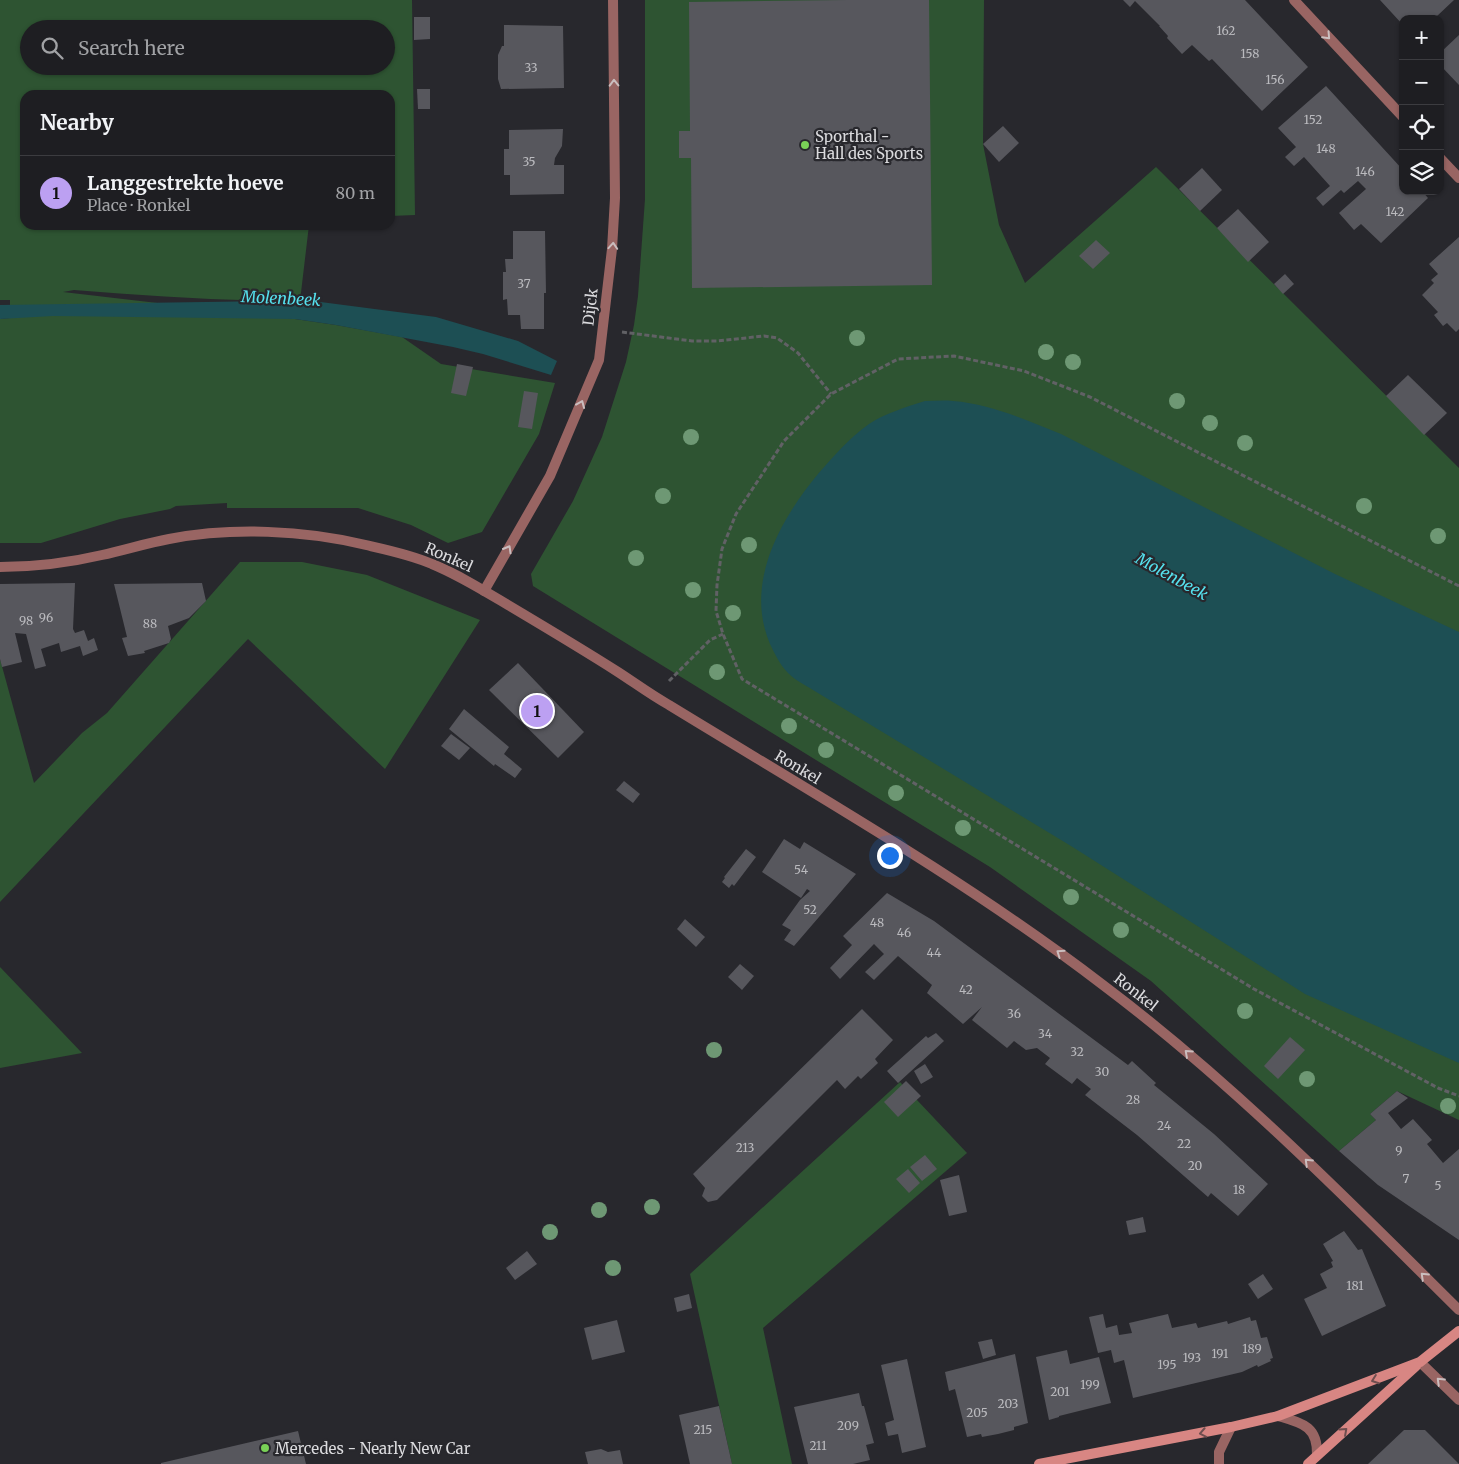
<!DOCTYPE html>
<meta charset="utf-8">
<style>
body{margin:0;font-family:Merriweather,serif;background:#2b2b2f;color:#f1f3f6}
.controls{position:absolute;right:15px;top:15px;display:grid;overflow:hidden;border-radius:10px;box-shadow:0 1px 4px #0004}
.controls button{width:45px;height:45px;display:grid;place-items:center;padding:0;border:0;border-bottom:1px solid #3c3c40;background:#1e1e22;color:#f1f3f6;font:25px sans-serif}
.you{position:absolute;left:889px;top:855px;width:18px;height:18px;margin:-12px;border:4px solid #fff;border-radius:50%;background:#1a73e8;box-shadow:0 0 0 8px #1a73e833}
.badge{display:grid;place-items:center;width:32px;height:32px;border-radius:50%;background:#bca0f2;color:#111;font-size:16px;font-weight:700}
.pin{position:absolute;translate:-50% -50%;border:2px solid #fff;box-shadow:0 1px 5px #0006}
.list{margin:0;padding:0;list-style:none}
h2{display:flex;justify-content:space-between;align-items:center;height:65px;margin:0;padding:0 20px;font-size:21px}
h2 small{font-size:16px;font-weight:400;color:#a1a2a5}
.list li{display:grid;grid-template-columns:32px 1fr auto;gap:15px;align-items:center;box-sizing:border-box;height:75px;padding:0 20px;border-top:1px solid #3c3c40}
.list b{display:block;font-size:19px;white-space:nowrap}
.list p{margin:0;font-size:16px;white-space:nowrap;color:#a1a2a5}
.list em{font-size:16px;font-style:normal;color:#a1a2a5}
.icon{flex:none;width:28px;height:28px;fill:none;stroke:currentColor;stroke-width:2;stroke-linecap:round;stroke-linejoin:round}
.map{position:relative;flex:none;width:1459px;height:1464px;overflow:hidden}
.search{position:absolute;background:#1e1e22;box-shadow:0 1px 4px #0004;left:20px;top:20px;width:375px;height:55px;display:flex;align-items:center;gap:12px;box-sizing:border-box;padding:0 18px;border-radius:28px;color:#a1a2a5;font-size:19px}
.panel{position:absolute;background:#1e1e22;box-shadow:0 1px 4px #0004;left:20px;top:90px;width:375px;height:140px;border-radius:15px}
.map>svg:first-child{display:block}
.green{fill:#2e5432;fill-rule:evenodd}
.water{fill:#1d4f54}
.building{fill:#57575d}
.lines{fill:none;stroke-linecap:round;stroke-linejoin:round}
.path{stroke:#616165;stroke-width:3;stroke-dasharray:5 2.5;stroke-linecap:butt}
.minor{stroke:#996563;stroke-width:10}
.secondary{stroke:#d88683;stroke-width:10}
.tree{fill:#6e9874}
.oneway{stroke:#cabebf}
.oneway2{stroke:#6e4e4f}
.poi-dot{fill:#79d157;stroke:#28282d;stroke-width:2}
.labels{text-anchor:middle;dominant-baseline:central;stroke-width:4.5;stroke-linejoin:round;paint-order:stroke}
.number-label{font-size:12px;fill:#bababe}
.poi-label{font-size:15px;fill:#dbdbde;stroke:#28282d;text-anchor:start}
.street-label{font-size:15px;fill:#dbdbde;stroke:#28282d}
.water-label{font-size:16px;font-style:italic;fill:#55e1ee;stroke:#28282d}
</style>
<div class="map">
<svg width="1459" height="1464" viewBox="0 0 1459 1464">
<rect width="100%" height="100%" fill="#28282d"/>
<!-- green -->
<g class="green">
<path d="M0 0H412L415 215 390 216V95H25V225H309L300 301C224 301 149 296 74 290L63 292 295 319 336 325 402 337 441 364 555 383 539 434 482 532 448 543 411 525 358 508H227V503L176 506 170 509 120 519 41 543H0V319L10 318V300H0ZM29 29H386V66H29Z"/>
<polygon points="645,0 984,0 983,144 999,225 1025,283 1156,167 1459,468 1459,1120 1397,1091 1370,1114 1376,1120 1339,1151 1151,981 990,867 533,586 531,574 573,501 602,437 626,362 634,325 638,296 645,199"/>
<polygon points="240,562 302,562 367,575 480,620 385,769 248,639 0,902 0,659 34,783 82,733 107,713"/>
<polygon points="0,967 82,1053 0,1068"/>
<polygon points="900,1082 967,1153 763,1328 792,1464 732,1464 690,1274"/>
</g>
<!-- water -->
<g class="water">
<polygon points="270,301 313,301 436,317 518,341 557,361 551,375 483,354 453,347 336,325 295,319 53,316 0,319 0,305"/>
<path d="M925 401C934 401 944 400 953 401 991 404 1026 420 1061 434L1335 574 1459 632V1063L1305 994 1071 846 813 690C805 685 795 680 788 673 780 665 775 654 770 644 744 583 780 520 818 474 834 456 849 438 869 424 886 413 906 407 925 401Z"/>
</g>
<!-- building -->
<g class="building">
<polygon points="846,0 929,0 932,285 692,288 691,158 679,158 679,131 690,131 689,2"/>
<polygon points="1123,0 1245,0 1308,67 1262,111 1212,59 1209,61 1192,45 1182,54 1167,38 1168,36 1159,26 1160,26 1135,1 1130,7"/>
<polygon points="1380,0 1454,0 1436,17 1434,15 1430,19 1403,19 1403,25"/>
<polygon points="414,17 430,17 430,39 414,40"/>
<polygon points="504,25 563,26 564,88 501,89 498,79 498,55 502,46 504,46"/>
<polygon points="1459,35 1459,85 1440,65 1440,53"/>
<polygon points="1326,86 1403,170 1403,191 1422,191 1428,198 1381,243 1361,224 1354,230 1339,213 1366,189 1358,181 1344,193 1341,190 1323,206 1316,198 1330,186 1304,157 1294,166 1285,157 1296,147 1278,128"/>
<polygon points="417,89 430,89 430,109 418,109"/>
<polygon points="1003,126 1019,143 999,162 983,144"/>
<polygon points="563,129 562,146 555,158 554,165 564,165 564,194 510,195 510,175 504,175 504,149 509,149 509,130"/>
<polygon points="1202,168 1222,190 1200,211 1179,189"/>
<polygon points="1238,209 1269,242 1248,262 1217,228"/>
<polygon points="513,231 545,231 546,293 544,293 544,329 521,329 520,315 508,315 507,299 503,300 503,272 506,272 505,259 513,259"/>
<polygon points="1459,237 1459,329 1456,332 1447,323 1443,326 1434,315 1438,312 1422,295 1434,283 1431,280 1438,274 1429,264"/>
<polygon points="1096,240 1110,253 1093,269 1079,256"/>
<polygon points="1285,274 1294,284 1283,294 1274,284"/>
<polygon points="457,364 473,367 466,396 451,393"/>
<polygon points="1408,375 1447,413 1424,435 1386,396"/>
<polygon points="524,391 538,393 532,429 518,427"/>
<polygon points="75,583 73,629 75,633 84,630 88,641 94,638 98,650 83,656 80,646 61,652 59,643 41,649 46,666 35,669 26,634 15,633 22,662 2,667 0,659 0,584"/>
<polygon points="202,583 206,601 189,618 168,626 171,639 169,643 144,651 145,653 128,656 122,638 127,637 114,584"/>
<polygon points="518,663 584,732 558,758 489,690"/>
<polygon points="464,709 509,747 504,754 522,769 515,778 495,764 494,766 449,729"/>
<polygon points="451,734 470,748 459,760 441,746"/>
<polygon points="624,781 640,794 633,803 616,790"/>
<polygon points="784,839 800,849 804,842 856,874 794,946 784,940 791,930 782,925 800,900 810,891 807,889 801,898 762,872"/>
<polygon points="746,849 756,857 734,886 732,884 729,888 722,882 725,878 724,877"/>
<polygon points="887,893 934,921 1128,1065 1132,1061 1156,1083 1154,1085 1214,1134 1268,1184 1238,1216 1211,1193 1208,1197 1137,1135 1085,1095 1091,1089 1077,1078 1072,1084 1045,1064 1050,1058 1037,1048 1026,1050 1014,1041 1007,1048 972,1020 982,1007 963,1024 927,993 932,985 898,956 874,980 865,972 884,954 874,944 840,979 830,968 852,945 843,936"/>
<polygon points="685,919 705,937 696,947 677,929"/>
<polygon points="740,964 754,976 742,990 728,977"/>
<polygon points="862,1009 893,1040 875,1059 878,1063 861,1079 858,1076 845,1089 837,1080 717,1200 708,1202 702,1196 705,1188 693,1174"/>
<polygon points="936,1033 944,1041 898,1083 887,1071 926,1036 928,1038"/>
<polygon points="1290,1037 1305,1050 1278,1079 1264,1066"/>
<polygon points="925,1064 933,1077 921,1084 914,1071"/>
<polygon points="906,1081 921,1096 898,1117 884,1102"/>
<polygon points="1397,1091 1408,1098 1388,1113 1401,1129 1413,1119 1432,1140 1427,1144 1443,1163 1459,1149 1459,1240 1378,1185 1339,1151 1376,1120 1370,1114"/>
<polygon points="925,1155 937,1169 922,1181 910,1167"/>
<polygon points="908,1169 920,1183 909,1193 896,1179"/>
<polygon points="959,1175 967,1212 949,1216 940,1180"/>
<polygon points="1143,1217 1146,1232 1129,1235 1126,1221"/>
<polygon points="1344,1231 1358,1250 1362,1249 1386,1306 1322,1336 1304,1299 1327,1288 1320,1274 1333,1267 1331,1262 1333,1261 1323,1244"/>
<polygon points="527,1251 537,1264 515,1280 506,1268"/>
<polygon points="1263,1274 1273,1289 1258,1299 1248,1284"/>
<polygon points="689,1294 692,1308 677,1312 674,1298"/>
<polygon points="1103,1314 1106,1328 1117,1325 1119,1335 1132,1333 1129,1323 1168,1314 1172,1328 1196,1323 1198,1328 1227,1321 1228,1324 1250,1317 1251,1321 1256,1320 1261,1338 1267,1337 1273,1358 1270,1359 1271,1361 1258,1367 1257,1365 1242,1372 1133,1398 1124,1360 1114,1363 1111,1350 1098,1353 1089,1317"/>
<polygon points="617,1320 625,1352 592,1360 584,1328"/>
<polygon points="992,1339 996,1355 983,1359 978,1342"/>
<polygon points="1067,1350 1070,1364 1099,1357 1111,1403 1059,1416 1059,1417 1049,1420 1036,1357"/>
<polygon points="1015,1354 1028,1423 1014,1427 1014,1430 998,1434 982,1437 981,1434 967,1437 955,1389 949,1391 945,1372"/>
<polygon points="907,1359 926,1447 902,1453 898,1434 888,1436 885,1423 894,1420 881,1365"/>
<polygon points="859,1393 862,1406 864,1406 874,1443 866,1445 870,1460 853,1464 808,1464 794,1407"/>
<polygon points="719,1406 732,1464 690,1464 679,1415"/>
<polygon points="1404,1430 1425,1430 1459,1464 1368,1464"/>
<polygon points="298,1431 306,1464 161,1464 161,1463"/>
<polygon points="601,1449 608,1452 620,1450 623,1464 588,1464 585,1452"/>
</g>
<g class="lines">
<!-- path -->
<g class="path">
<polyline points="622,332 692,341 717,341 764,336 777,338 798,353 831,394"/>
<polyline points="1459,586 1090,397 1024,371 954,356 898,359 831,394 784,441 736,514 722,549 717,585 716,611 723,634 742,679 1254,989 1438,1088 1459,1096"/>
<polyline points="669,681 710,640 723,634"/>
</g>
<!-- minor -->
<g class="minor">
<polyline points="1294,0 1403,117"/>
<polyline points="1440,158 1459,178"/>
<path d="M0 567C35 567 68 563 102 555 125 550 147 543 169 539 232 527 304 530 366 545 388 550 412 555 432 564 459 575 483 590 508 605 545 627 582 649 618 672 635 683 651 695 669 705 816 795 966 880 1103 985 1232 1082 1345 1197 1459 1310"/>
<polyline points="484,591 550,476 599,360 612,249 615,198 613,0"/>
<polyline points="1420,1362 1459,1400"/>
<path d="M1278 1416C1302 1423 1318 1426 1317 1455"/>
<polyline points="1219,1464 1219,1452 1231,1427"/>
</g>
<!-- secondary -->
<g class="secondary">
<polyline points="1039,1464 1231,1427 1278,1416 1420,1362 1459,1331"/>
<polyline points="1308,1464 1416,1366"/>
</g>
</g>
<!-- trees -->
<g class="tree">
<circle cx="857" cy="338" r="8"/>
<circle cx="1046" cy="352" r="8"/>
<circle cx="1073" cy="362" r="8"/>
<circle cx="1177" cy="401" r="8"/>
<circle cx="1210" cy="423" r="8"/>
<circle cx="691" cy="437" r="8"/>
<circle cx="1245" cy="443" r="8"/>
<circle cx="663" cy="496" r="8"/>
<circle cx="1364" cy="506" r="8"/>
<circle cx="1438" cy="536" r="8"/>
<circle cx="749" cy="545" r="8"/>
<circle cx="636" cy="558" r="8"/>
<circle cx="693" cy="590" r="8"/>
<circle cx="733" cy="613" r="8"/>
<circle cx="717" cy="672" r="8"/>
<circle cx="789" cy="726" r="8"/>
<circle cx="826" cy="750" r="8"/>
<circle cx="896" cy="793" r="8"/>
<circle cx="963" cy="828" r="8"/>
<circle cx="1071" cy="897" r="8"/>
<circle cx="1121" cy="930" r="8"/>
<circle cx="1245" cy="1011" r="8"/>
<circle cx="714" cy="1050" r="8"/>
<circle cx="1307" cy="1079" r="8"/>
<circle cx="1448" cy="1106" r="8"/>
<circle cx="652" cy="1207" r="8"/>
<circle cx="599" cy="1210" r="8"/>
<circle cx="550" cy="1232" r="8"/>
<circle cx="613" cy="1268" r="8"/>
</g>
<!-- one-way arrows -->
<defs><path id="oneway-chevron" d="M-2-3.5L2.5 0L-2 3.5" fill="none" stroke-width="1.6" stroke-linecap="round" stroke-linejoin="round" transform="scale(1.25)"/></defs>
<g class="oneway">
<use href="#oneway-chevron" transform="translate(1327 36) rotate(47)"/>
<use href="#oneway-chevron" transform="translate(614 83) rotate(-91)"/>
<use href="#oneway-chevron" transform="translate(613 246) rotate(-86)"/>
<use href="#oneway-chevron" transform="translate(581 404) rotate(-67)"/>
<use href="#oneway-chevron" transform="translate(508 549) rotate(-60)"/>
<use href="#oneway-chevron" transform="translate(1060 953) rotate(-145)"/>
<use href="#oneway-chevron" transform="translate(1188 1053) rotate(-138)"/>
<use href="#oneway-chevron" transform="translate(1308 1162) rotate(-136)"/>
<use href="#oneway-chevron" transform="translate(1424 1276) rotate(-136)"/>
<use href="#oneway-chevron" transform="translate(1440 1381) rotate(-136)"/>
</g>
<g class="oneway2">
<use href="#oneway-chevron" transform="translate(1375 1380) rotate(160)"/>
<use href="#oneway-chevron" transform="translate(1344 1431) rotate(-42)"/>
<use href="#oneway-chevron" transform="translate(1203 1433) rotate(169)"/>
</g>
<!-- markers -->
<g class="poi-dot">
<circle cx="805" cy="145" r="5"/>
<circle cx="265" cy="1448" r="5"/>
</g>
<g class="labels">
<!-- number labels -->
<g class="number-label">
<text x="1226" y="30">162</text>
<text x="1250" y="53">158</text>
<text x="531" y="67">33</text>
<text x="1275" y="79">156</text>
<text x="1313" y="119">152</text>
<text x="1326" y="148">148</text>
<text x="529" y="161">35</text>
<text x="1365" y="171">146</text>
<text x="1395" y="211">142</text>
<text x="524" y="283">37</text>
<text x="46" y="617">96</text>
<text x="26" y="620">98</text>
<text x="150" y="623">88</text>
<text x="801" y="869">54</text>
<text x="810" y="909">52</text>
<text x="877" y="922">48</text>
<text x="904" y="932">46</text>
<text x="934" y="952">44</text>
<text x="966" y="989">42</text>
<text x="1014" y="1013">36</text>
<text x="1045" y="1033">34</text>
<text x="1077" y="1051">32</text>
<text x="1102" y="1071">30</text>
<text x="1133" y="1099">28</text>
<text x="1164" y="1125">24</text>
<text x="1184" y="1143">22</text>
<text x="745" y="1147">213</text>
<text x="1399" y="1150">9</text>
<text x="1195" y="1165">20</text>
<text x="1406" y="1178">7</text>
<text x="1438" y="1185">5</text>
<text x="1239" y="1189">18</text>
<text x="1355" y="1285">181</text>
<text x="1252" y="1348">189</text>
<text x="1220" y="1353">191</text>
<text x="1192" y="1357">193</text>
<text x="1167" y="1364">195</text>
<text x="1090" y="1384">199</text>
<text x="1060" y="1391">201</text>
<text x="1008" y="1403">203</text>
<text x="977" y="1412">205</text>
<text x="848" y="1425">209</text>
<text x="703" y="1429">215</text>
<text x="818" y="1445">211</text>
</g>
<!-- poi labels -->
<g class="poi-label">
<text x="815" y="136">Sporthal -<tspan x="815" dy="17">Hall des Sports</tspan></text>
<text x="275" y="1448">Mercedes - Nearly New Car</text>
</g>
<!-- street labels -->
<g class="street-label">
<text transform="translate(590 307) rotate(-83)">Dijck</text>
<text transform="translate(449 557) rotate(24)">Ronkel</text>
<text transform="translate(798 767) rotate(31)">Ronkel</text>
<text transform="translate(1136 992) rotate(38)">Ronkel</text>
</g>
<!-- water labels -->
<g class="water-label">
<text transform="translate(281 298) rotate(3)">Molenbeek</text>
<text transform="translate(1172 576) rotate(29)">Molenbeek</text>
</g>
</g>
</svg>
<div class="controls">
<button>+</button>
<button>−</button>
<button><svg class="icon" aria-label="locate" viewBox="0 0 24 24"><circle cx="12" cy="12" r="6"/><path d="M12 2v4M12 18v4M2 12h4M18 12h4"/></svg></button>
<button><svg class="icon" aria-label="layers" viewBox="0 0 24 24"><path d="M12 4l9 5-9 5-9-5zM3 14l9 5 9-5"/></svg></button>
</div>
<div class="you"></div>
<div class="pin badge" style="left:537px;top:711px">1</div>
<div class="search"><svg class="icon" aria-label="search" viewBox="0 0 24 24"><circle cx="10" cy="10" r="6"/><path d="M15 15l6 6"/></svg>Search here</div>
<section class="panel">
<h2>Nearby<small></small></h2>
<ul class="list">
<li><span class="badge">1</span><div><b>Langgestrekte hoeve</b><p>Place · Ronkel</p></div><em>80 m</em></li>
</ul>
</section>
</div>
